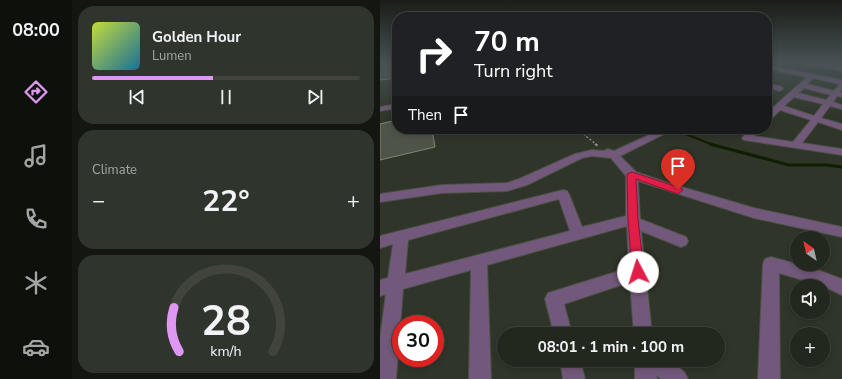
<!DOCTYPE html>
<html lang="en">
<head>
<meta charset="utf-8">
<style>
  body { margin:0; font-family:"Nunito Sans",sans-serif; background:#2f342c; color:#f1f3f6; height:100vh; display:flex; flex-direction:column; font-size:15px; white-space:nowrap }
  * { box-sizing:border-box; margin:0 }
  p { font-size:13px; color:#a3a6a4 }
  .icon { flex:none; width:22px; height:22px; fill:none; stroke:currentColor; stroke-width:2; stroke-linecap:round; stroke-linejoin:round }
  .map { position:relative; flex:1; overflow:hidden }
  .panel { display:flex; flex-direction:column; gap:6px; padding:6px; background:#131611; width:308px }
  .panel>* { flex:none }
  .hud { position:absolute; left:12px; top:12px; width:380px; height:122px; border-radius:16px; box-shadow:0 2px 6px #0003,0 0 0 1px #40443d; background:#202124; color:#fff; overflow:hidden }
  .needle { width:26px; rotate:326deg }
  .tools { position:absolute; left:410px; top:231px; display:grid; gap:8px }
  .tools a { display:grid; place-items:center; width:40px; height:40px; border-radius:50%; background:#23281f; box-shadow:0 2px 6px #0003,0 0 0 1px #40443d; font-size:20px }
  .speed { position:absolute; left:12px; top:315px; display:flex; gap:8px; font-size:20px; font-weight:700; text-align:center }
  .speed>* { display:grid; place-content:center; width:52px; height:52px; border-radius:50%; background:#23281f; box-shadow:0 2px 6px #0003,0 0 0 1px #40443d; line-height:1 }
  .speed .limit { border:6px solid #d22; background:#fff; color:#111 }
  .pin { position:absolute; display:grid; place-items:center; width:34px; height:34px; color:#fff; margin:-41px -17px; border-radius:50% 50% 50% 0; rotate:-45deg; box-shadow:0 0 4px #0007 }
  .pin .icon { rotate:45deg }
  .me { position:absolute; width:44px; margin:-22px; rotate:355deg; stroke-linejoin:round; filter:drop-shadow(0 0 3px #0008) }
  .turn { display:flex; align-items:center; gap:14px; height:84px; padding:0 16px; font-size:18px }
  .turn .icon { width:52px; height:52px; stroke-width:2.5 }
  .turn b { display:block; font-size:28px; line-height:34px }
  .then { display:flex; align-items:center; height:38px; padding:0 16px; background:#0003; gap:8px; font-size:15px }
  .big { font-size:30px; font-weight:700; line-height:1.1 }
  .panel .card { flex:1; display:flex; flex-direction:column; justify-content:center; gap:6px; min-width:0; padding:0 14px; border-radius:16px; background:#2f342c }
  .panel .dial { align-items:center; gap:0 }
  .dial svg { height:104px; overflow:visible; fill:none; stroke:#40443d; stroke-width:7; stroke-linecap:round; text-anchor:middle }
  .dial text { fill:#f1f3f6; stroke:none }
  .song { display:flex; align-items:center; gap:12px }
  .cover { width:48px; height:48px; border-radius:6px; background:linear-gradient(135deg,hsl(70 70% 55%),hsl(200 70% 35%)) }
  .played { height:4px; border-radius:2px; background:linear-gradient(90deg,#df98f2 45%,#40443d 45%) }
  .keys { display:flex; justify-content:space-around; direction:ltr }
  .heat { display:flex; justify-content:space-between; align-items:center; font-size:22px; direction:ltr }
  .trip { position:absolute; left:117px; top:327px; width:228px; height:40px; border-radius:20px; background:#23281f; box-shadow:0 2px 6px #0003,0 0 0 1px #40443d; font-weight:700; line-height:40px; text-align:center }
  main { display:flex; flex:1; min-height:0 }
  .tabs { display:flex; flex-direction:column; width:72px; justify-content:space-around; align-items:center; background:#0e100c; color:#a3a6a4 }
  .tabs .icon { width:28px; height:28px }
  .tabs .current { color:#df98f2 }
  .tabs b { font-size:18px; color:#f1f3f6 }
  .map>svg:first-child { display:block }
  .lines { fill:none; stroke-linecap:round; stroke-linejoin:round }
  .stream-far1 { stroke:#101e00; stroke-width:2 }
  .stream { stroke:#101e00; stroke-width:3 }
  .building { fill:#4e5548; stroke:#808779 }
  .minor-casing { stroke:#4b5145; stroke-width:2 }
  .path-far1 { stroke:#8e9389; stroke-width:1.5; stroke-dasharray:2 2; stroke-linecap:butt }
  .path { stroke:#8e9389; stroke-width:2; stroke-dasharray:3 3; stroke-linecap:butt }
  .minor { fill:#72587a; fill-rule:evenodd }
  .route { fill:#e11d48; stroke:#92132f }
</style>
</head>
<body>
<main>
<nav class="tabs">
<b>08:00</b>
<svg class="icon current" aria-label="directions" viewBox="0 0 24 24"><path d="M12 3l9 9-9 9-9-9zM9 14v-3h6M13 9l2 2-2 2"/></svg>
<svg class="icon" aria-label="music" viewBox="0 0 24 24"><path d="M9 18V5l10-2v13"/><circle cx="6" cy="18" r="3"/><circle cx="16" cy="16" r="3"/></svg>
<svg class="icon" aria-label="phone" viewBox="0 0 24 24"><path d="M5 4h4l2 5-3 2q2 4 5 5l2-3 5 2v4C11 20 4 13 5 4z"/></svg>
<svg class="icon" aria-label="climate" viewBox="0 0 24 24"><path d="M12 3v18M4 7l16 10M4 17L20 7"/></svg>
<svg class="icon" aria-label="car" viewBox="0 0 24 24"><path d="M5 17H2v-5l4-1 3-4h7l3 4 3 1v5h-3M9 17h6M6 11h13"/><circle cx="7" cy="17" r="2"/><circle cx="17" cy="17" r="2"/></svg>
</nav>
<section class="panel">
<div class="card">
<div class="song"><i class="cover"></i><div><b>Golden Hour</b><p>Lumen</p></div></div>
<div class="played"></div>
<div class="keys"><svg class="icon" aria-label="previous" viewBox="0 0 24 24"><path d="M18 5L8 12l10 7zM5 5v14"/></svg><svg class="icon" aria-label="pause" viewBox="0 0 24 24"><path d="M8 5v14M16 5v14"/></svg><svg class="icon" aria-label="next" viewBox="0 0 24 24"><path d="M6 5l10 7-10 7zM19 5v14"/></svg></div>
</div>
<div class="card"><p>Climate</p>
<div class="heat"><a>−</a><b class="big">22°</b><a>+</a></div>
</div>
<div class="card dial"><svg viewBox="0 0 100 80">
<path d="M14 69A42 42 0 1 1 86 69"/>
<path d="M14 69A42 42 0 0 1 10 35" stroke="#df98f2"/>
<text x="50" y="56" font-size="32" font-weight="700">28</text>
<text x="50" y="72" font-size="11">km/h</text>
</svg></div>
</section>
<div class="map">
<svg width="462" height="379" viewBox="0 0 462 379">
  <rect width="100%" height="100%" fill="#2f3529"/>
  <g class="lines">
    <path class="stream-far1" d="M 293,129 L 333,145"/>
    <path class="stream" d="M 330,144 L 409,165 L 446,165 L 462,167"/>
  </g>
  <path class="building" d="M 17,67 L 17,78 L 0,80 L 0,68 Z
    M 17,120 L 17,129 L 52,129 L 55,147 L 0,160 L 0,124 Z"/>
  <g class="lines">
    <defs>
      <path id="minor" d="M 0,63 L 17,63 L 17,65 L 0,67 Z
        M 423,63 L 434,63 L 462,67 L 462,71 Z
        M 387,65 L 462,80 L 462,90 L 460,92 L 462,93 L 462,97 L 457,96 L 453,102 L 462,105 L 462,109 L 450,106 L 441,118 L 462,124 L 462,130 L 438,122 L 422,143 L 462,149 L 462,155 L 364,140 L 362,138 L 371,129 L 381,129 L 374,136 L 413,142 L 431,120 L 400,110 L 390,120 L 387,121 L 387,113 L 427,77 L 387,69 ZM 433,78 L 460,84 L 454,91 L 427,84 ZM 424,88 L 451,95 L 446,100 L 418,93 ZM 414,97 L 443,104 L 434,116 L 404,106 Z
        M 387,83 L 402,87 L 403,89 L 399,91 L 387,87 Z
        M 17,104 L 17,108 L 0,111 L 0,107 Z
        M 282,129 L 294,129 L 240,156 L 256,172 L 288,183 L 374,208 L 462,227 L 462,237 L 374,218 L 258,181 L 260,219 L 306,237 L 308,241 L 306,245 L 301,247 L 261,231 L 272,334 L 254,334 L 250,282 L 184,304 L 192,334 L 174,334 L 165,299 L 168,293 L 249,268 L 247,226 L 107,265 L 111,379 L 89,379 L 91,270 L 23,289 L 16,379 L 0,379 L 0,338 L 6,294 L 0,296 L 0,280 L 8,278 L 13,244 L 0,248 L 0,236 L 183,190 L 187,191 L 189,194 L 202,227 L 246,216 L 246,176 L 231,158 L 212,156 L 202,158 L 147,185 L 127,191 L 62,193 L 0,202 L 0,194 L 62,185 L 127,183 L 139,179 L 195,154 L 212,150 L 224,151 L 228,149 L 234,151 ZM 179,199 L 190,231 L 25,274 L 28,240 Z
        M 391,257 L 435,269 L 462,279 L 462,295 L 443,286 L 399,273 L 400,379 L 378,379 L 383,264 L 385,259 Z
        M 180,360 L 200,360 L 205,379 L 183,379 Z
        M 255,360 L 291,360 L 304,372 L 308,379 L 281,379 L 276,375 L 277,379 L 255,379 Z"/>
    </defs>
    <use href="#minor" class="minor-casing"/>
    <path class="path-far1" d="M 197,129 L 217,145"/>
    <path class="path" d="M 215,144 L 218,146"/>
    <use href="#minor" class="minor"/>
  </g>
  <linearGradient id="sky" x2="0" y2="1"><stop stop-color="#1a1d17"/><stop offset="0.54" stop-color="#475154"/><stop offset="1" stop-color="#475154" stop-opacity="0"/></linearGradient>
  <rect width="462" height="116" fill="url(#sky)"/>
  <path class="route" d="M 252,172 L 301,188 L 303,190 L 298,194 L 256,179 L 258,219 L 264,272 L 262,276 L 258,278 L 253,276 L 252,272 L 248,219 L 247,174 Z"/>
</svg>
<div class="tools">
<a><svg class="needle" viewBox="-14 -14 28 28"><path d="M0-13l5 13h-10z" fill="#e53935"/><path d="M0 13l5-13h-10z" fill="#a3a6a4"/></svg></a>
<a><svg class="icon" aria-label="sound" viewBox="0 0 24 24"><path d="M4 9h4l5-4v14l-5-4H4zM17 9q2 3 0 6"/></svg></a>
<a>+</a>
</div>
<div class="speed"><div class="limit">30</div></div>
<div class="pin" style="left:298px;top:190px;background:#d93025"><svg class="icon" aria-label="arrive" viewBox="0 0 24 24"><path d="M6 21V4h12l-3 4 3 4H6"/></svg></div>
<svg class="me" style="left:258px;top:272px" viewBox="-20 -20 40 40"><circle r="19" fill="#fff"/><path d="M0-13L10 11 0 6-10 11z" fill="#e11d48"/></svg>
<div class="trip">08:01 · 1 min · 100 m</div>
<div class="hud">
<div class="turn"><svg class="icon" aria-label="right" viewBox="0 0 24 24"><path d="M7 20v-9h11M14 6l5 5-5 5"/></svg><div><b>70 m</b>Turn right</div></div>
<div class="then">Then<svg class="icon" aria-label="arrive" viewBox="0 0 24 24"><path d="M6 21V4h12l-3 4 3 4H6"/></svg></div>
</div>
</div>
</main>
</body>
</html>
